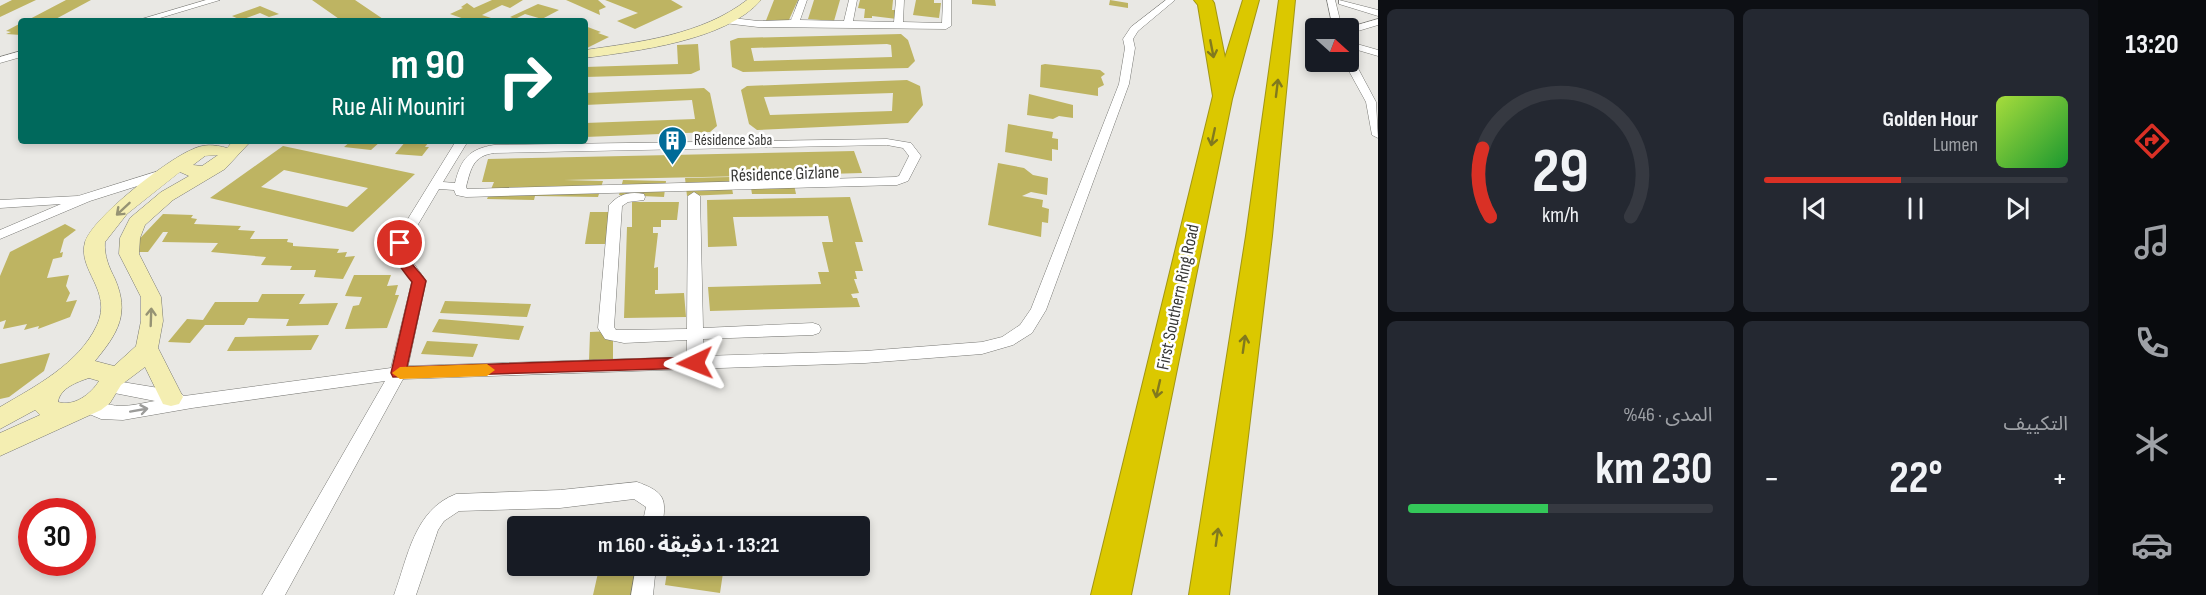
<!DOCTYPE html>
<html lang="ar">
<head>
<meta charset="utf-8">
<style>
  body { margin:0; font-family:"Sofia Sans Condensed","Noto Sans Arabic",sans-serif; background:#242831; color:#f1f3f6; direction:rtl; height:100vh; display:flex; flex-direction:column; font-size:22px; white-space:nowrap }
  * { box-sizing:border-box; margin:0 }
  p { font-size:20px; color:#9ea1a6 }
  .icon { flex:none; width:33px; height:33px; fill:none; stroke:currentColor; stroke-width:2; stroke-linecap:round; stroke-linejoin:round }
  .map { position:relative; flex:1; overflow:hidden; direction:ltr }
  .drawer { display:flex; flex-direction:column; gap:9px; padding:9px; background:#0d0f14; width:720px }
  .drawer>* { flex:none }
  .guide { position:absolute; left:18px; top:18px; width:570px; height:126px; border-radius:6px; box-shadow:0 3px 9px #0003; direction:rtl; background:#00695c; color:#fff; overflow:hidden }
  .needle { width:39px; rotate:111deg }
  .buttons { position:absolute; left:1305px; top:18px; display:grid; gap:12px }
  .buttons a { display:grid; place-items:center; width:54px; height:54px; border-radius:6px; background:#171b24; box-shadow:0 3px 9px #0003; font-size:30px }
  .speed { position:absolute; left:18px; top:498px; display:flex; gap:12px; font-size:30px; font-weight:700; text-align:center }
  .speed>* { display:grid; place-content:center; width:78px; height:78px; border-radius:50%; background:#171b24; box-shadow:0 3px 9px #0003; line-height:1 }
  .speed .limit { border:9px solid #d22; background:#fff; color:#111 }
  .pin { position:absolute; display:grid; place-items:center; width:51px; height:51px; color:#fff; margin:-26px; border:3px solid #fff; border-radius:50%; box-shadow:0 2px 6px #0007 }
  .me { position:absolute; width:66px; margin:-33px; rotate:268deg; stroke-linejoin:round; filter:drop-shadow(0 0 4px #0008) }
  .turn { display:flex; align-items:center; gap:21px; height:126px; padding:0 24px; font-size:27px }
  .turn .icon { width:78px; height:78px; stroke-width:2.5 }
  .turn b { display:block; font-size:42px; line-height:51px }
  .big { font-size:45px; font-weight:700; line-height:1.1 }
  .drawer .card { flex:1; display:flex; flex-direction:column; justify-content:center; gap:9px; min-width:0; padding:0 21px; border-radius:9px; background:#242831 }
  .drawer .dial { align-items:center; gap:0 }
  .dial svg { height:156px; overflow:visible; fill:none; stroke:#363941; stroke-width:7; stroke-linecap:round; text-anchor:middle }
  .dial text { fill:#f1f3f6; stroke:none }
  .song { display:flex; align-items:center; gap:18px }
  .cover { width:72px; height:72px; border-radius:9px; background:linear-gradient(135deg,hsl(80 70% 55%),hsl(130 70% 35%)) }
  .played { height:6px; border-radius:3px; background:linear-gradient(90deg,#d93025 45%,#363941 45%) }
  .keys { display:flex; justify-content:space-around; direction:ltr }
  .heat { display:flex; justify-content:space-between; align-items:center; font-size:33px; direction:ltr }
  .charge { height:9px; border-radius:4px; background:linear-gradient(90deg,#34c759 46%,#363941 0) }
  .drawer .tiles { flex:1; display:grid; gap:9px; grid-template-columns:repeat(2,1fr) }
  .trip { position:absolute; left:507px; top:516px; width:363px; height:60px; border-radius:6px; background:#171b24; box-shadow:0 3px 9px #0003; font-weight:700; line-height:60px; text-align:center; direction:rtl }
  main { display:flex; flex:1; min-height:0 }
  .tab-bar { display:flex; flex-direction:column; width:108px; justify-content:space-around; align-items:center; background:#090b0e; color:#9ea1a6 }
  .tab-bar .icon { width:42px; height:42px }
  .tab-bar .selected { color:#d93025 }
  .tab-bar b { font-size:27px; color:#f1f3f6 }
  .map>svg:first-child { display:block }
  .building { fill:#beb462; fill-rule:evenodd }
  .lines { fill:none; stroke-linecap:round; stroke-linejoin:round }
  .street-casing { stroke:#787874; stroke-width:1 }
  .secondary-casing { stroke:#787874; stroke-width:1 }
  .highway-casing { stroke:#a29613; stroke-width:2 }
  .street { fill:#fff; fill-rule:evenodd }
  .secondary { fill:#f4eeb2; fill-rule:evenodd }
  .highway { fill:#dbc800; fill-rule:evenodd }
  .oneway { stroke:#81791e }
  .oneway2 { stroke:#969374 }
  .oneway3 { stroke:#9c9c9a }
  .route { fill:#d93025; stroke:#8d1f18; stroke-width:1.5 }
  .slow { fill:#f59e0b }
  .labels { text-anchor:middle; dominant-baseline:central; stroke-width:5; stroke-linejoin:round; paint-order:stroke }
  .far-poi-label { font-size:15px; fill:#383836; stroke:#fff; text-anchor:start }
  .street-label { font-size:18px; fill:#383836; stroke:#fff }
</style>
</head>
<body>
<main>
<nav class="tab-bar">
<b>13:20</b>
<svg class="icon selected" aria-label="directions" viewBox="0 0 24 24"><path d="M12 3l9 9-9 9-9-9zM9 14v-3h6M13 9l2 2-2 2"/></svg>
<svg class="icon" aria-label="music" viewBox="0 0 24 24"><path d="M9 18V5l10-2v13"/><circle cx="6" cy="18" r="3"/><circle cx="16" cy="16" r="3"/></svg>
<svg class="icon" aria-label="phone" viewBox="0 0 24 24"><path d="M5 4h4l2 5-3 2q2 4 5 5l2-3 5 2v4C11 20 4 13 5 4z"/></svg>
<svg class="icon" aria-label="climate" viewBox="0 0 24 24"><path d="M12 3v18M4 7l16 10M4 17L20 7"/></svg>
<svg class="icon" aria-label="car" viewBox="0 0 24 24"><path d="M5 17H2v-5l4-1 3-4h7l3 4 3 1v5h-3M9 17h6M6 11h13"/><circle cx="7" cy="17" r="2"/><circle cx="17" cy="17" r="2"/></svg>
</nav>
<section class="drawer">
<div class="tiles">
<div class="card">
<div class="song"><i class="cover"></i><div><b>Golden Hour</b><p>Lumen</p></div></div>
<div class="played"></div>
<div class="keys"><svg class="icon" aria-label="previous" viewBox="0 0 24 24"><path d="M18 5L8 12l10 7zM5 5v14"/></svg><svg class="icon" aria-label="pause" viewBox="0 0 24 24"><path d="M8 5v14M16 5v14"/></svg><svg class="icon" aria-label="next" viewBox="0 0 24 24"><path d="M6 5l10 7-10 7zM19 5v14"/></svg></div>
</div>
<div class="card dial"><svg viewBox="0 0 100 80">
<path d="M14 69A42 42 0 1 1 86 69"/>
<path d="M14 69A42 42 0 0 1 10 34" stroke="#d93025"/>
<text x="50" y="56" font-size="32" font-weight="700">29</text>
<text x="50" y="72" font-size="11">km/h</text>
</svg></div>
<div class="card"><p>التكييف</p>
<div class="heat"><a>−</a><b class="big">22°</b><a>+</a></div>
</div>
<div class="card"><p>المدى · 46%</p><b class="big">230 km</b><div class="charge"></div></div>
</div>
</section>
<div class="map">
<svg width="1378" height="595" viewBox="0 0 1378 595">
  <rect width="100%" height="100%" fill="#e9e8e4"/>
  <path class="building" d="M 12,0 L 36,0 L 0,17 L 0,6 Z
    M 66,0 L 91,0 L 52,21 L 26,21 Z
    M 312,0 L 355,0 L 386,21 L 342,21 Z
    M 492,0 L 523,0 L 510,8 L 502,5 L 482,15 L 494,19 L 489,21 L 470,21 L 450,14 L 463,8 L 461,7 L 467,3 L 474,8 Z
    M 566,0 L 598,0 L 606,7 L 599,10 L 600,15 Z
    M 605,0 L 671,0 L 683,7 L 635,29 L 617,21 L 638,13 Z
    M 774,0 L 798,0 L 788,22 L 765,23 Z
    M 814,0 L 840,0 L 834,21 L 808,19 Z
    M 860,0 L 893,0 L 892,10 L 898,10 L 897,19 L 872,16 L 872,18 L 864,18 L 865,9 L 858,8 Z
    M 916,0 L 934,0 L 934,3 L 941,3 L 939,18 L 913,15 Z
    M 972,0 L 995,0 L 996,6 L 972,4 Z
    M 1110,0 L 1128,3 L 1128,8 L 1109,5 Z
    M 538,4 L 559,10 L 542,19 L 525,14 L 515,19 L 510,17 Z
    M 260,6 L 279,14 L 269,17 L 260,13 L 241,20 L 232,16 Z
    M 21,23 L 21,35 L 6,34 L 11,32 L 6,31 Z
    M 585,26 L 601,32 L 598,33 L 609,37 L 585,49 Z
    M 901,34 L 908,40 L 915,61 L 908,68 L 743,72 L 732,67 L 730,41 L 738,38 ZM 887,44 L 891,45 L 892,57 L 754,61 L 751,48 Z
    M 698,44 L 700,70 L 691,74 L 585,77 L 585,67 L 678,64 L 677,45 Z
    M 1045,64 L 1100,70 L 1105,74 L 1101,77 L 1104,85 L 1098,88 L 1098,96 L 1040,87 L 1041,65 Z
    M 907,80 L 920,86 L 923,105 L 908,123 L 757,130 L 749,124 L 741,90 L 747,86 ZM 893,93 L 892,111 L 770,115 L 764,97 Z
    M 704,88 L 710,93 L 717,126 L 710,132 L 585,137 L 585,123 L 695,119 L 692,100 L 585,105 L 585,93 Z
    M 1029,94 L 1073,105 L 1073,118 L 1059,116 L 1053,119 L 1027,115 Z
    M 1008,124 L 1053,132 L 1052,138 L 1058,139 L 1058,150 L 1052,149 L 1052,161 L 1005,152 Z
    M 351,141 L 381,141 L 371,150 L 344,147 Z
    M 406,141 L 428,143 L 425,147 L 429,147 L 422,156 L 395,154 Z
    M 283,146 L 415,174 L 353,232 L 210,198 ZM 284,170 L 368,188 L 347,207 L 261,187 Z
    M 854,151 L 862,173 L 792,175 L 796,194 L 752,194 L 749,176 L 564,180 L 603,181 L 598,197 L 535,196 L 534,200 L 487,199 L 494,182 L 482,182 L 488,159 Z
    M 998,163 L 1024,168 L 1033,175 L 1048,178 L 1047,195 L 1031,192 L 1022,196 L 1043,200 L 1042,207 L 1049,209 L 1048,223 L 1042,222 L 1041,237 L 988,225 Z
    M 730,177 L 733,194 L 687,196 L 685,178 Z
    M 623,180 L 666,181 L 664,197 L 619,195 Z
    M 850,197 L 863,242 L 855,242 L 863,271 L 855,271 L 857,279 L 854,279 L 859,293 L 851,294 L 853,298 L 857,298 L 860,307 L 710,311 L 708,287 L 821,284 L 818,272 L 829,272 L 822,242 L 833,242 L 828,216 L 733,217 L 737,246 L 708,247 L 707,200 Z
    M 632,202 L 679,202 L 677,220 L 661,220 L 661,227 L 653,227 L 653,233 L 658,233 L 654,268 L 658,267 L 658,290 L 655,290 L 655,294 L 684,293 L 686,317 L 624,318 L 627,227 L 632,227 Z
    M 590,212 L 619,212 L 615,244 L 585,244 Z
    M 163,214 L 193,215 L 191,218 L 197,219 L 194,224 L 241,226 L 238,230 L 255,231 L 250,239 L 288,239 L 287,242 L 293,243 L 293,246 L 339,249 L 337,253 L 347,252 L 345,257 L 355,256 L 343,279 L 314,277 L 316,270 L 290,270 L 292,266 L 261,265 L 266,257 L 211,252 L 218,243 L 162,242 L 168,232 L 163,232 L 148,252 L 127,252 Z
    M 65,224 L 76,230 L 64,239 L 60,253 L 63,252 L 62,257 L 53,259 L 47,278 L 69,275 L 66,286 L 70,293 L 66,302 L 77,300 L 70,317 L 38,329 L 39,326 L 24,330 L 27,324 L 3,329 L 6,320 L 0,322 L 0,276 L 10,252 Z
    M 354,275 L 391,275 L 387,286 L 398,285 L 395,295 L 399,295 L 387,328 L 345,329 L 353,306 L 359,305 L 362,297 L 345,296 Z
    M 262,294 L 305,294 L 299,304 L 338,303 L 328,325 L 286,326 L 289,319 L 248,318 L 244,325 L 205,325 L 190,343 L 168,342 L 187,319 L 203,320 L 215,302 L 258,302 Z
    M 445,301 L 531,304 L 527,317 L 440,313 Z
    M 439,319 L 524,326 L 519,340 L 432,332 Z
    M 613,331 L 613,359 L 589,361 L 590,332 Z
    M 319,335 L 311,350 L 227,351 L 235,337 Z
    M 427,341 L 478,344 L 473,357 L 421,354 Z
    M 50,353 L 44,371 L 9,397 L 0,399 L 0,364 Z
    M 677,517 L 729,524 L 728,526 L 675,526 Z
    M 589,566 L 643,566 L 639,595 L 593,595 L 598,573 L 588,572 Z
    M 668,566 L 724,566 L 720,593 L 665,585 Z"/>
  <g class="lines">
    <defs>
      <path id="street" d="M 206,0 L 220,0 L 150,21 L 135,21 Z
        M 799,0 L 807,0 L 800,20 L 844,21 L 849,0 L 857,0 L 853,21 L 894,22 L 896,0 L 904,0 L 903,22 L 942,23 L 943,0 L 951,0 L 951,26 L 946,29 L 758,27 L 724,23 L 719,20 L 724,17 L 758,21 L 791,20 Z
        M 1166,0 L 1175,0 L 1138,31 L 1133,39 L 1135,48 L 1129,84 L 1046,310 L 1032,333 L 1013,345 L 982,354 L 865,363 L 403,379 L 285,595 L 262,595 L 385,381 L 192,408 L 123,420 L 101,419 L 82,411 L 79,406 L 82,401 C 92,398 108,406 120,406 C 132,406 143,403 155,401 L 104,391 L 102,386 L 104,381 L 110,380 L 177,391 L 184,396 L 391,368 L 412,281 L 396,259 L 393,243 L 456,141 L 468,141 L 443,182 L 455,183 C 461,159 469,149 494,145 L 887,139 L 911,143 L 921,156 L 908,181 L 897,185 L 466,197 L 456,195 L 454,190 L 439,189 L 407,243 L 410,258 L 426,281 L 408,366 L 687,357 L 687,340 L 624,343 L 605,339 L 598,328 L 609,205 C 619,194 630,191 644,194 L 645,197 L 644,200 L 628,202 L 622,206 L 614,327 L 616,330 L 687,329 L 688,196 L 694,192 L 700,196 L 703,328 L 813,323 L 819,325 L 821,329 L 819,333 L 813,335 L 703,339 L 703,356 L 865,351 L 982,342 L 1002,337 L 1020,325 L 1031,309 L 1119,84 L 1125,48 L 1123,39 L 1131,27 ZM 887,145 L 903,148 L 909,156 L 899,176 L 895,177 L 467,189 L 466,187 C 471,168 473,156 494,153 Z
        M 1327,0 L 1335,0 L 1342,28 L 1333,28 Z
        M 1339,0 L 1378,10 L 1378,16 L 1339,4 Z
        M 1378,19 L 1378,25 L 1348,34 L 1347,28 Z
        M 1357,44 L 1378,50 L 1378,56 L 1354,49 L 1354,45 Z
        M 21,51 L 21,57 L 0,63 L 0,57 Z
        M 1348,56 L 1353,59 L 1376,102 L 1378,138 L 1372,135 L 1366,102 L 1344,62 L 1348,62 Z
        M 165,169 L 169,170 L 169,176 L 90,201 L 0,239 L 0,230 L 61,204 L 0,208 L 0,200 L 78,196 Z
        M 637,482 C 665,492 667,499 662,526 L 642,526 L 646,507 L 634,499 L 560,508 L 459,511 L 444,521 L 438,530 L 416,595 L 394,595 C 408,557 414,510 456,494 L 560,490 Z
        M 636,566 L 656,566 L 653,595 L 631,595 Z"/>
      <path id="secondary" d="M 747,0 L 761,0 C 726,41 636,51 585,58 L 585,50 C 640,42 702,35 747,0 Z
        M 233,141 L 251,141 L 225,169 L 173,200 L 145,225 L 140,238 L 139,254 L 161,297 L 163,321 L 158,348 L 183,397 L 179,404 L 171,406 L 163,404 L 145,367 L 121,385 L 110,403 L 101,410 L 0,456 L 0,433 L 40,415 L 35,410 L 0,429 L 0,407 C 34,387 79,364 97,325 C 113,291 77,270 85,242 C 93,217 167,160 191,150 C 202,144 214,144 227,148 ZM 218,155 L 202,166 L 193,165 L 205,156 ZM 180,172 L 189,176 L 161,192 L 130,218 L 120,238 L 119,254 L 141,297 L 141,321 L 136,346 L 114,366 L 95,361 C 118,333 130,314 115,279 C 109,267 104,256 105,242 L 127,214 ZM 89,378 L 99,381 C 91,394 74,407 58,402 C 60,388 77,382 89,378 Z"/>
      <path id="highway" d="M 1194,0 L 1212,0 L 1214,3 L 1225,58 L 1243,0 L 1259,0 L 1232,99 L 1131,595 L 1091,595 L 1213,96 L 1198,5 Z
        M 1279,0 L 1295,0 L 1272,236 L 1229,595 L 1189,595 L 1246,236 Z"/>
    </defs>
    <use href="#street" class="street-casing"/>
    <use href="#secondary" class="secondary-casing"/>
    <use href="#highway" class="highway-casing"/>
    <use href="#street" class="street"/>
    <use href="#secondary" class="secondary"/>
    <use href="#highway" class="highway"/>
  </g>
  <defs><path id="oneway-shaft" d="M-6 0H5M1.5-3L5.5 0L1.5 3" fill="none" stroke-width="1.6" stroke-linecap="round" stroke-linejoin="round" transform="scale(1.5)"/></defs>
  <g class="oneway">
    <use href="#oneway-shaft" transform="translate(1212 49) rotate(79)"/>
    <use href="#oneway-shaft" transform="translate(1277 88) rotate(-83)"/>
    <use href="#oneway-shaft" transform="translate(1213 137) rotate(102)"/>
    <use href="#oneway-shaft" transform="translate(1244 344) rotate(-82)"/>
    <use href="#oneway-shaft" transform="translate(1158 389) rotate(103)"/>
    <use href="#oneway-shaft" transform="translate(1217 537) rotate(-82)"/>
  </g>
  <g class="oneway2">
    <use href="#oneway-shaft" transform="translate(123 209) rotate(137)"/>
    <use href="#oneway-shaft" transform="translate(151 317) rotate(-88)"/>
  </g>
  <use class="oneway3" href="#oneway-shaft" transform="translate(139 410) rotate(-10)"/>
  <path class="route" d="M 400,239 L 406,243 C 405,261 416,267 426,281 L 407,367 L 695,357 L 702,363 L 695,368 L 393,377 L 391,373 L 412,282 C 402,269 392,260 394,243 Z"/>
  <path class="slow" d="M 487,364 L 495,370 L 487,376 L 400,379 L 392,373 L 400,367 Z"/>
  <defs>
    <symbol id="building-pin" viewBox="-11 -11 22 30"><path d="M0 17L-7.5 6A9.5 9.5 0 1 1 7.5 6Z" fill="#006b98" stroke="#fff"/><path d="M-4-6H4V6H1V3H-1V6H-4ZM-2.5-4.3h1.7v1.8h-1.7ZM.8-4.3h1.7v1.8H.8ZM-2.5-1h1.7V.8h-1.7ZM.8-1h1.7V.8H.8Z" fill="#fff"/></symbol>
  </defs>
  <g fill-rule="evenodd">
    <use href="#building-pin" x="656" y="124" width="33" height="45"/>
  </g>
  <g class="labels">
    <g class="far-poi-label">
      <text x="694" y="140">Résidence Saba</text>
    </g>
    <g class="street-label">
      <text transform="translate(785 174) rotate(-2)">Résidence Gizlane</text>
      <text transform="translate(1178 297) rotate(-78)">First Southern Ring Road</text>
    </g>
  </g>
</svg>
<div class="buttons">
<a><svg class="needle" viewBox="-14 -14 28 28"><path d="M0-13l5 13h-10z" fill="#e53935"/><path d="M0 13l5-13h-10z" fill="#9ea1a6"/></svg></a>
</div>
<div class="speed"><div class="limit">30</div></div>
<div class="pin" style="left:400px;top:243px;background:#d93025"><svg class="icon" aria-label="arrive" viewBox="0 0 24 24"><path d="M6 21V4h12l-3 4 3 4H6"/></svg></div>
<svg class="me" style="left:695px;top:363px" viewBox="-20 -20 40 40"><path d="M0-17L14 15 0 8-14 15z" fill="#d93025" stroke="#fff" stroke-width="4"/></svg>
<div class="trip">13:21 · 1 دقيقة · 160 m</div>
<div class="guide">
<div class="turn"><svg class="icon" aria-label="right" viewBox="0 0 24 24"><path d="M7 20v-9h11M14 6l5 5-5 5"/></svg><div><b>90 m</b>Rue Ali Mouniri</div></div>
</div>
</div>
</main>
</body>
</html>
